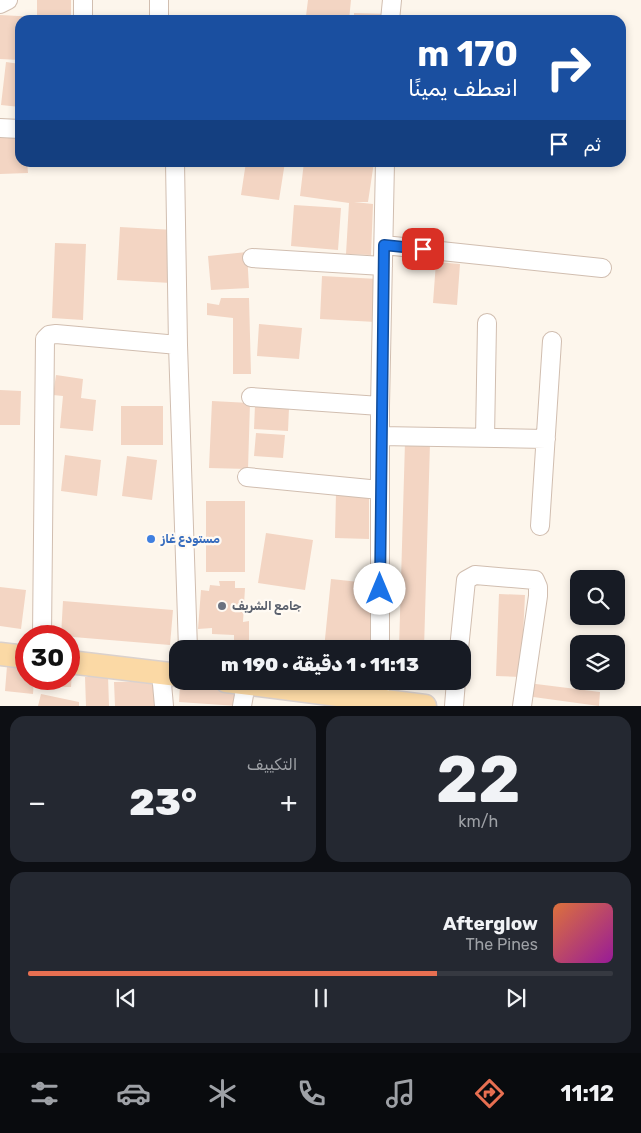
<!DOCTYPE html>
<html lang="ar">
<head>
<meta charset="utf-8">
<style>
  body { margin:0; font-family:Rubik,Vazirmatn,sans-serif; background:#242831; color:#f1f3f6; direction:rtl; height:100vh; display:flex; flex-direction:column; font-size:19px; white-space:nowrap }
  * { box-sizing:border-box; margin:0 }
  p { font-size:16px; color:#9ea1a6 }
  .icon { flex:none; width:28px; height:28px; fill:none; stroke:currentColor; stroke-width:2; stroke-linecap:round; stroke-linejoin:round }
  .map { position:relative; height:706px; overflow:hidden; direction:ltr }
  .sheet { display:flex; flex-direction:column; gap:10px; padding:10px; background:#0d0f14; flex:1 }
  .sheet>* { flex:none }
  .guide { position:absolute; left:15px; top:15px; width:611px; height:152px; border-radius:15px; box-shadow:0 2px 8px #0003; direction:rtl; background:#1a4fa0; color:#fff; overflow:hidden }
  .controls { position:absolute; left:570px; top:570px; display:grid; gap:10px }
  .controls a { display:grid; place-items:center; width:55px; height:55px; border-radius:10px; background:#171b24; box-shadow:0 2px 8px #0003; font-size:25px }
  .speed { position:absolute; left:15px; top:625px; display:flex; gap:10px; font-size:25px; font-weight:700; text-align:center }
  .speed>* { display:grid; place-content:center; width:65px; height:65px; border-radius:50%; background:#171b24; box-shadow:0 2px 8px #0003; line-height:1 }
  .speed .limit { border:8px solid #d22; background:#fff; color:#111 }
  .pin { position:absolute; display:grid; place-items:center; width:42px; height:42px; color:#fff; margin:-21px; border-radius:10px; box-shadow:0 2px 8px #0006 }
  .me { position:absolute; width:55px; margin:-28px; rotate:0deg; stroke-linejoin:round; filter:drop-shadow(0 0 4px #0008) }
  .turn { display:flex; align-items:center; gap:18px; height:105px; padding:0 25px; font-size:22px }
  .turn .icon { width:65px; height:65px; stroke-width:2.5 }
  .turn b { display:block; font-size:35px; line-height:42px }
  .then { display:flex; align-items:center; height:48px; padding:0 25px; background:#0003; gap:10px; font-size:19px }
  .big { font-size:38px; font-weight:800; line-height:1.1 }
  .sheet .card { flex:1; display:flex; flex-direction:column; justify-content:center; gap:8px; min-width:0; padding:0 18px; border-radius:15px; background:#242831 }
  .sheet .dial { align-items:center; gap:0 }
  .dial b { font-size:65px; line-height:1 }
  .song { display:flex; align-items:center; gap:15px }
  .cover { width:60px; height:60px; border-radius:8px; background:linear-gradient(135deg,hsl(20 70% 55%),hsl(300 70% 35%)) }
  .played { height:5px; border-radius:2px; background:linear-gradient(90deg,#e76f51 70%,#363941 70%) }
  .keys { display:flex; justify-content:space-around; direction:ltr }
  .heat { display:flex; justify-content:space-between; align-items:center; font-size:28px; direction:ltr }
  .sheet .tiles { flex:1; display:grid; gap:10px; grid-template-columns:1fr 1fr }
  .card:last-child { grid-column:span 2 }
  .trip { position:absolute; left:169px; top:640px; width:302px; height:50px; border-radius:15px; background:#171b24; box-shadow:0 2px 8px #0003; font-weight:800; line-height:50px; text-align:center; direction:rtl }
  .menu { display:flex; height:80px; justify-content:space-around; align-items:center; background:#090b0e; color:#9ea1a6 }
  .menu .icon { width:35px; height:35px }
  .menu .selected { color:#e76f51 }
  .menu b { font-size:22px; color:#f1f3f6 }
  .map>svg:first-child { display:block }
  .building { fill:#f3d5c3 }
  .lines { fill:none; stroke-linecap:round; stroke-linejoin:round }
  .minor-casing { stroke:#d1beb0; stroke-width:20 }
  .major-casing { stroke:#dad1cd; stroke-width:25 }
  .minor { stroke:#fff; stroke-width:18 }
  .major { stroke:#fbd9a5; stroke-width:22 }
  .route-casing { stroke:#114b97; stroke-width:12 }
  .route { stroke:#1a73e8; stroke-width:9 }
  .shop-dot { fill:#3f7fe0; stroke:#fffaf3; stroke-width:2 }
  .worship-dot { fill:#6b7280; stroke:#fffaf3; stroke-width:2 }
  .labels { text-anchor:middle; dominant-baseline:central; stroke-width:4.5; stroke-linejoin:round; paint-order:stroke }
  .shop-label { font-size:12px; font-weight:bold; fill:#366cbe; stroke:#fffaf3; text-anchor:start }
  .worship-label { font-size:12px; font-weight:bold; fill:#5b616d; stroke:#fffaf3; text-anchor:start }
</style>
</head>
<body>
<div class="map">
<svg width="641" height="706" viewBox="0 0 641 706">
  <rect width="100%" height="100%" fill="#fdf6ec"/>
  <path class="building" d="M 37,0 L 71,0 L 71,20 L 20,20 L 20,60 L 0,59 L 0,15 L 37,17 Z
    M 308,0 L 351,0 L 349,20 L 306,16 Z
    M 354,13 L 390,14 L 390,20 L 354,20 Z
    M 6,62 L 20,64 L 20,107 L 1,105 Z
    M 20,131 L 20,162 L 27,162 L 28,173 L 0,174 L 0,132 Z
    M 246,162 L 285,162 L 279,200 L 241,195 Z
    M 304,162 L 374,162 L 368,202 L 354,202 L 373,204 L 371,255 L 346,254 L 349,203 L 300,196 Z
    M 294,205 L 341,208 L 338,250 L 291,246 Z
    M 120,227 L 174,230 L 171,283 L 117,280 Z
    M 55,243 L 86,244 L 83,320 L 52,318 Z
    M 247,252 L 249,288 L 211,290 L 208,256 Z
    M 436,262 L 460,264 L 457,305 L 433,303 Z
    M 322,276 L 378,279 L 376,322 L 320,319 Z
    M 221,298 L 249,298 L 251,374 L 233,374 L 233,318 L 207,315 L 207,303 L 219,305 Z
    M 259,324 L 302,328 L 299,359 L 257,356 Z
    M 56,375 L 83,379 L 81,398 L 96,400 L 93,431 L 60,428 L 63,396 L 53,395 Z
    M 0,390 L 21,391 L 20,425 L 0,425 Z
    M 212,401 L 250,403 L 248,469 L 209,468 Z
    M 255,405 L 289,408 L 288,431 L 254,429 Z
    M 121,406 L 163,406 L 163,445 L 121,445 Z
    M 256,433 L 285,435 L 283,458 L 254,456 Z
    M 405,442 L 430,443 L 424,649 L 399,649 Z
    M 65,455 L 101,460 L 97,496 L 61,491 Z
    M 127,456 L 157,460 L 152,500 L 122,496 Z
    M 336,493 L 369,494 L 369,539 L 335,538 Z
    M 206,501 L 245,501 L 245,572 L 206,572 Z
    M 266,533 L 313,540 L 305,590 L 258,583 Z
    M 331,579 L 378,584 L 371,649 L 324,649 Z
    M 219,581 L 235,581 L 235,588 L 245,588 L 243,622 L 249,621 L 249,649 L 229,649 L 229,640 L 234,640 L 234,635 L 212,634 L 212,628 L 198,629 L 201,590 L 209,591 L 210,585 L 220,586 Z
    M 0,587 L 26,590 L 21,629 L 0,626 Z
    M 499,594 L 525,595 L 521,677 L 496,676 Z
    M 63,601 L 173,610 L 170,645 L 61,636 Z
    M 7,666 L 26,668 L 26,679 L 34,679 L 33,694 L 5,691 Z
    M 69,671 L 72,671 L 71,687 L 41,687 L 41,679 L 69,679 Z
    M 108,676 L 109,706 L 86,706 L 85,677 Z
    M 159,681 L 160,706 L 115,706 L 114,682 Z
    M 528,683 L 600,692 L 599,706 L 526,696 Z
    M 180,684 L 238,689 L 237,706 L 179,702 Z
    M 41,694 L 79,702 L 79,706 L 38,706 Z"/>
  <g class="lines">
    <defs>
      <path id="minor" d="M 159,0 L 159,20
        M 0,4 L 8,0
        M 83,20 L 83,0
        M 390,20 L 392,0
        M 0,128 L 20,129
        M 175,162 L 178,345 L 188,649
        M 384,245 L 602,268
        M 252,258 L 383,266
        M 251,397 L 380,406
        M 380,436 L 546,439
        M 485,438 L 487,323
        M 247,477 L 380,490
        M 540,526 L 552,341
        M 42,636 L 45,339 L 49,335 L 56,334 L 178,345
        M 380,649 L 380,406 L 385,162
        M 459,649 L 466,580 L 475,575 L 535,580 L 538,587 L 538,596 L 522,706
        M 161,673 L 164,706
        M 380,681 L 380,700
        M 242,706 L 246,684
        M 454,706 L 456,681"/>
      <path id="major" d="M 0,654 L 26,657
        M 69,662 L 178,675
        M 226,681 L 425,706"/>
    </defs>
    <use href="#minor" class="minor-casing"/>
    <use href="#major" class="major-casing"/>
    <use href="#minor" class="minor"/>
    <use href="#major" class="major"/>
  </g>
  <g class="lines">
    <defs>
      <path id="route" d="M 380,589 L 384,245 L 423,249"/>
    </defs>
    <use href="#route" class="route-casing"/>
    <use href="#route" class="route"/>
  </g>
  <circle class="shop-dot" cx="151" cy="539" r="5"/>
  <circle class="worship-dot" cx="222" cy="606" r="5"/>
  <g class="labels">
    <g class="shop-label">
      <text x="161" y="539">مستودع غاز</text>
    </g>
    <g class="worship-label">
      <text x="232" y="606">جامع الشريف</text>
    </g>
  </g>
</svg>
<div class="controls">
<a><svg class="icon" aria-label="search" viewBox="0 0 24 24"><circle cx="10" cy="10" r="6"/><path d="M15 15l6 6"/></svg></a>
<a><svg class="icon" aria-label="layers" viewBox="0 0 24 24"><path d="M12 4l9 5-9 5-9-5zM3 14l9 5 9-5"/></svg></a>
</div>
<div class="speed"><div class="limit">30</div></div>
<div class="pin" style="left:423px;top:249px;background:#d93025"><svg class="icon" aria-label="arrive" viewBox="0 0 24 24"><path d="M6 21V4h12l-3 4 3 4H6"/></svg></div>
<svg class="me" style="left:380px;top:589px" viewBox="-20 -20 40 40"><circle r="19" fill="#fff"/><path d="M0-13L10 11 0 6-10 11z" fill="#1a73e8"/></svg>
<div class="trip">11:13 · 1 دقيقة · 190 m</div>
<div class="guide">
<div class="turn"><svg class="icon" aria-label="right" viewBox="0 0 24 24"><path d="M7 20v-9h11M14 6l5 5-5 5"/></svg><div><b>170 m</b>انعطف يمينًا</div></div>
<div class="then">ثم<svg class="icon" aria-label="arrive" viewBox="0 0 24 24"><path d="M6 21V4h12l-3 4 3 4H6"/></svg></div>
</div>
</div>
<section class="sheet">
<div class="tiles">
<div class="card dial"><b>22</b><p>km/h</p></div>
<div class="card"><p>التكييف</p>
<div class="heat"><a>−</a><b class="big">23°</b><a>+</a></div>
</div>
<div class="card">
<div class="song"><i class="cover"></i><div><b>Afterglow</b><p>The Pines</p></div></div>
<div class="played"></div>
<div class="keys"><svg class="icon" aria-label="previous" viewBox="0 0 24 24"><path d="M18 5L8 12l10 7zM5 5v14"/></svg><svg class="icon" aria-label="pause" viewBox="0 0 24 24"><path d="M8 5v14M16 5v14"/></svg><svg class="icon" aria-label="next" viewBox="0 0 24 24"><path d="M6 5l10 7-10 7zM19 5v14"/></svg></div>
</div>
</div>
</section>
<nav class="menu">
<b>11:12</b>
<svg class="icon selected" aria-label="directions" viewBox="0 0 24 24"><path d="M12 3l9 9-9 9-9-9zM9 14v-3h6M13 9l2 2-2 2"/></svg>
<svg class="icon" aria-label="music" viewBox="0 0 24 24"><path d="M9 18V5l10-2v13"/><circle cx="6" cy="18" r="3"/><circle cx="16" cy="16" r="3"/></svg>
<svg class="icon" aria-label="phone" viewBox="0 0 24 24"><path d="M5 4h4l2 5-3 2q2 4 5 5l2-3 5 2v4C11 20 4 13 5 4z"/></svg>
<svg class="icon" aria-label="climate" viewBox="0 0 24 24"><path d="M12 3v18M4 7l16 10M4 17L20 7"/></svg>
<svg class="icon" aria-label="car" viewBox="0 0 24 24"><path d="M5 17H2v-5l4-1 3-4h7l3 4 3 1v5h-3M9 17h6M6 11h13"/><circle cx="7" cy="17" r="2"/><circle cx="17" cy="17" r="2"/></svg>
<svg class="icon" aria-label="filters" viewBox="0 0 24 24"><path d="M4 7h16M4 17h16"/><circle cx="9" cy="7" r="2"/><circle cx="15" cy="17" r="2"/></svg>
</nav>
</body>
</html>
